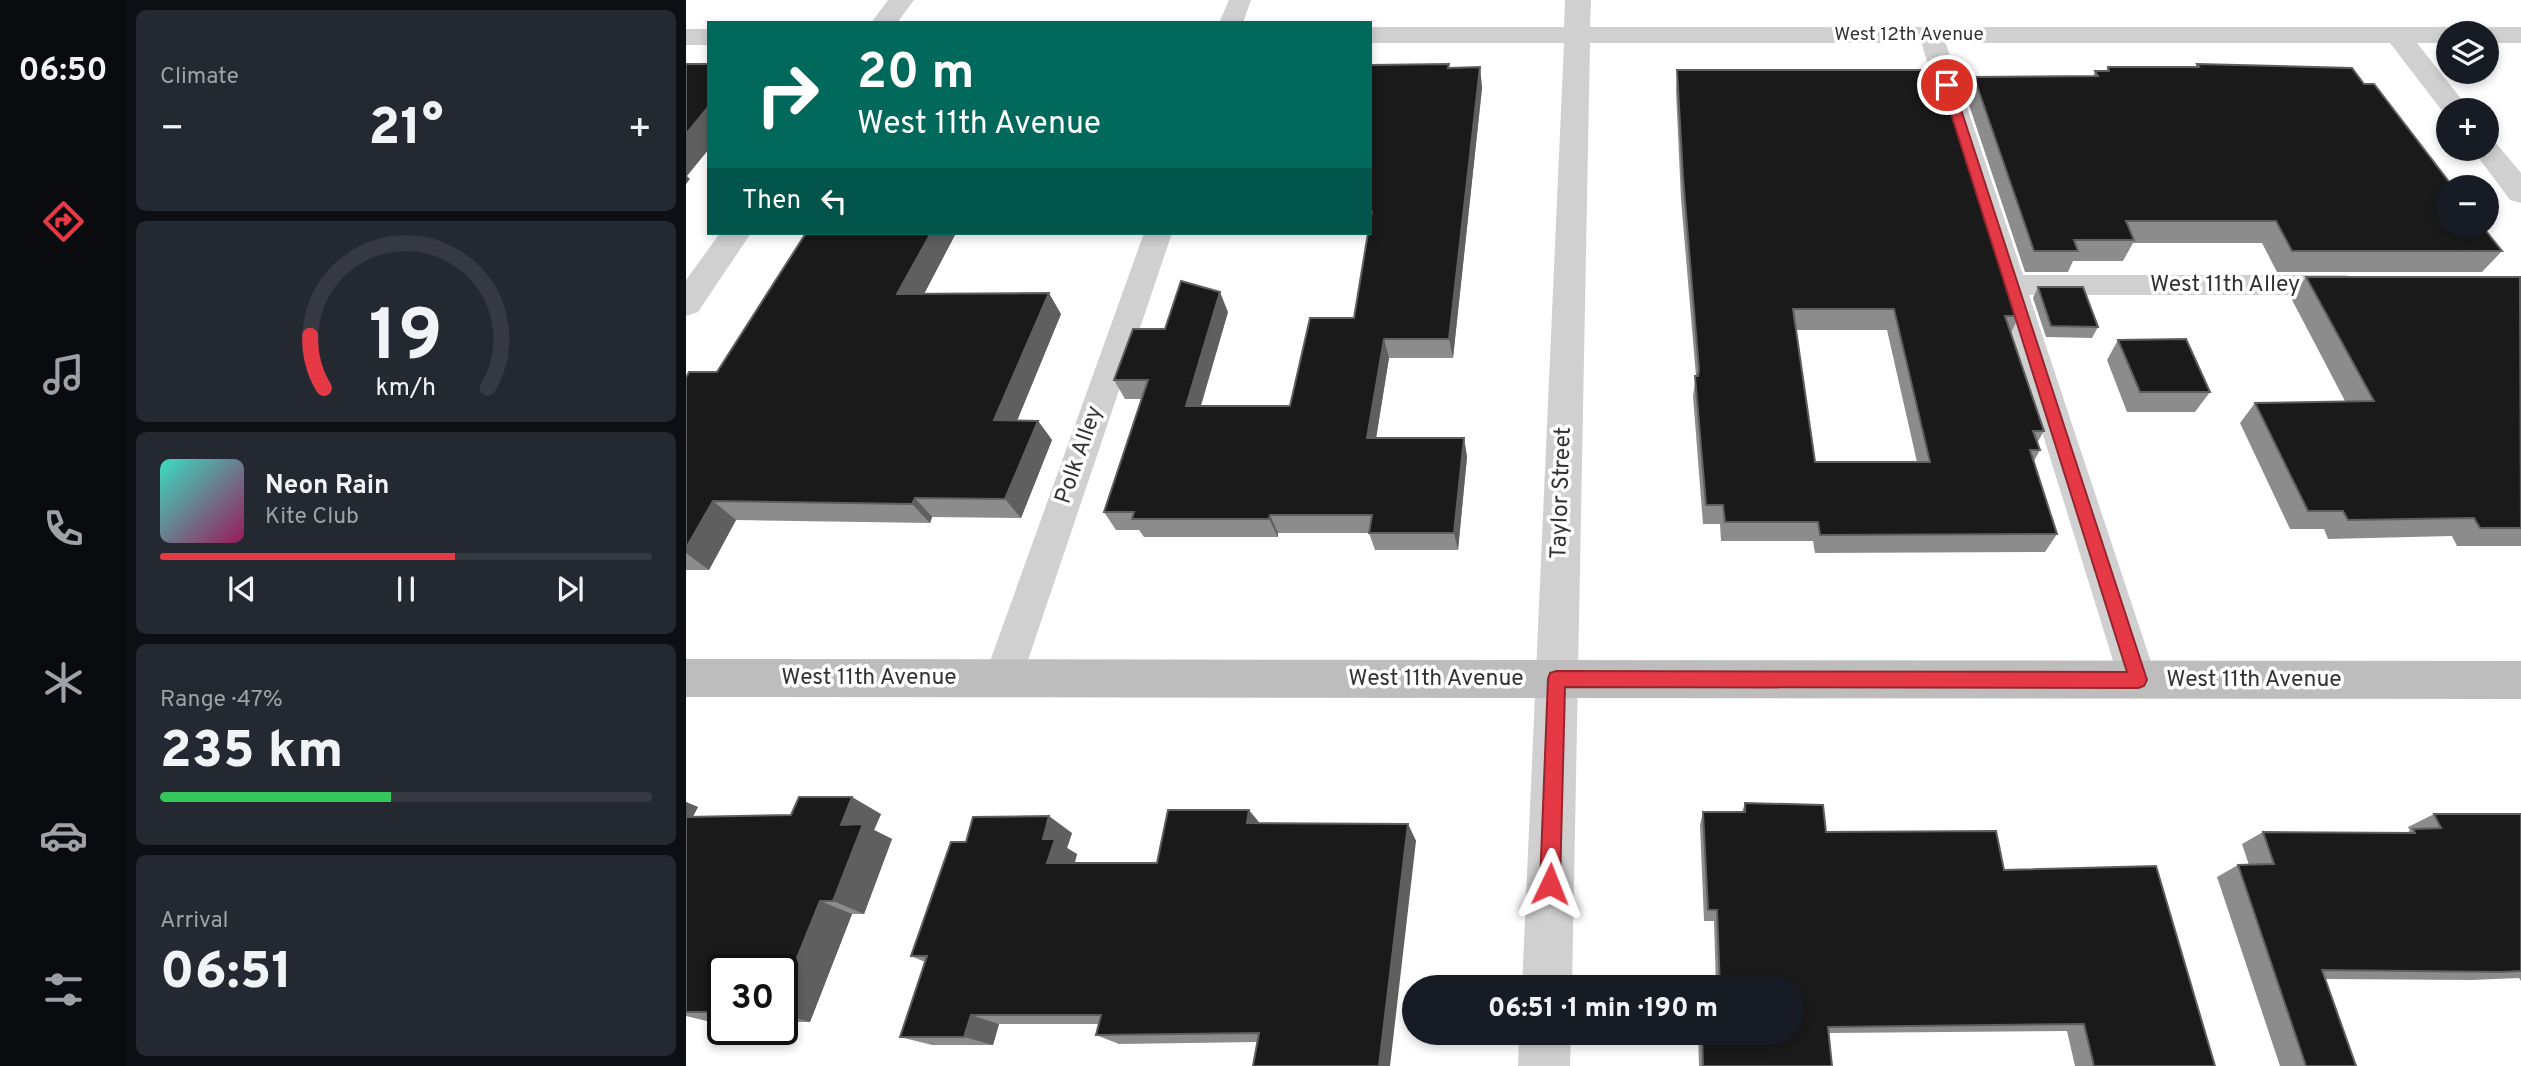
<!DOCTYPE html>
<html lang="en">
<head>
<meta charset="utf-8">
<style>
  body { margin:0; font-family:Overpass,sans-serif; background:#242831; color:#f1f3f6; height:100vh; display:flex; flex-direction:column; font-size:26px; white-space:nowrap }
  * { box-sizing:border-box; margin:0 }
  p { font-size:23px; color:#9ea1a6 }
  .icon { flex:none; width:38px; height:38px; fill:none; stroke:currentColor; stroke-width:2; stroke-linecap:round; stroke-linejoin:round }
  .map { position:relative; flex:1; overflow:hidden }
  .panel { display:flex; flex-direction:column; gap:10px; padding:10px; background:#0d0f14; width:560px }
  .panel>* { flex:none }
  .guide { position:absolute; left:21px; top:21px; width:665px; height:214px; border-radius:0px; box-shadow:0 4px 10px #0003; background:#00695c; color:#fff; overflow:hidden }
  .fabs { position:absolute; left:1750px; top:21px; display:grid; gap:14px }
  .fabs a { display:grid; place-items:center; width:63px; height:63px; border-radius:50%; background:#171b24; box-shadow:0 4px 10px #0003; font-size:35px }
  .speed { position:absolute; left:21px; top:954px; display:flex; gap:14px; font-size:35px; font-weight:700; text-align:center }
  .speed>* { display:grid; place-content:center; width:91px; height:91px; border-radius:50%; background:#171b24; box-shadow:0 4px 10px #0003; line-height:1 }
  .speed .limit { border:4px solid #111; border-radius:10px; background:#fff; color:#111 }
  .pin { position:absolute; display:grid; place-items:center; width:60px; height:60px; color:#fff; margin:-30px; border:4px solid #fff; border-radius:50%; box-shadow:0 2px 7px #0007 }
  .me { position:absolute; width:77px; margin:-38px; rotate:2deg; stroke-linejoin:round; filter:drop-shadow(0 0 5px #0008) }
  .turn { display:flex; align-items:center; gap:24px; height:147px; padding:0 35px; font-size:32px }
  .turn .icon { width:91px; height:91px; stroke-width:2.5 }
  .turn b { display:block; font-size:49px; line-height:60px }
  .then { display:flex; align-items:center; height:66px; padding:0 35px; background:#0003; gap:14px; font-size:26px }
  .big { font-size:52px; font-weight:800; line-height:1.1 }
  .panel .widget { flex:1; display:flex; flex-direction:column; justify-content:center; gap:10px; min-width:0; padding:0 24px; border-radius:10px; background:#242831 }
  .panel .dial { align-items:center; gap:0 }
  .dial svg { height:182px; overflow:visible; fill:none; stroke:#363941; stroke-width:7; stroke-linecap:round; text-anchor:middle }
  .dial text { fill:#f1f3f6; stroke:none }
  .song { display:flex; align-items:center; gap:21px }
  .cover { width:84px; height:84px; border-radius:10px; background:linear-gradient(135deg,hsl(170 70% 55%),hsl(330 70% 35%)) }
  .played { height:7px; border-radius:4px; background:linear-gradient(90deg,#e63946 60%,#363941 60%) }
  .keys { display:flex; justify-content:space-around; direction:ltr }
  .heat { display:flex; justify-content:space-between; align-items:center; font-size:38px; direction:ltr }
  .charge { height:10px; border-radius:5px; background:linear-gradient(90deg,#34c759 47%,#363941 0) }
  .trip { position:absolute; left:716px; top:975px; width:402px; height:70px; border-radius:35px; background:#171b24; box-shadow:0 4px 10px #0003; font-weight:800; line-height:70px; text-align:center }
  main { display:flex; flex:1; min-height:0 }
  .dock { display:flex; flex-direction:column; width:126px; justify-content:space-around; align-items:center; background:#090b0e; color:#9ea1a6 }
  .dock .icon { width:49px; height:49px }
  .dock .current { color:#e63946 }
  .dock b { font-size:32px; color:#f1f3f6 }
  .map>svg:first-child { display:block }
  .lines { fill:none; stroke-linecap:round; stroke-linejoin:round }
  .service { fill:#d0d0d0; fill-rule:evenodd }
  .minor { fill:#d0d0d0; fill-rule:evenodd }
  .tertiary { fill:#d0d0d0; fill-rule:evenodd }
  .secondary { fill:#bdbdbd; fill-rule:evenodd }
  .wall { fill:#8c8c8c; fill-rule:evenodd }
  .shaded-wall { fill:#5f5f5f }
  .building { fill:#1a1a1a; stroke:#5f5f5f; stroke-width:2; fill-rule:evenodd }
  .route { fill:#e63946; stroke:#96252e; stroke-width:2 }
  .labels { text-anchor:middle; dominant-baseline:central; stroke-width:7; stroke-linejoin:round; paint-order:stroke }
  .far-street-label { font-size:19px; fill:#333; stroke:#fff }
  .street-label { font-size:23px; fill:#333; stroke:#fff }
</style>
</head>
<body>
<main>
<nav class="dock">
<b>06:50</b>
<svg class="icon current" aria-label="directions" viewBox="0 0 24 24"><path d="M12 3l9 9-9 9-9-9zM9 14v-3h6M13 9l2 2-2 2"/></svg>
<svg class="icon" aria-label="music" viewBox="0 0 24 24"><path d="M9 18V5l10-2v13"/><circle cx="6" cy="18" r="3"/><circle cx="16" cy="16" r="3"/></svg>
<svg class="icon" aria-label="phone" viewBox="0 0 24 24"><path d="M5 4h4l2 5-3 2q2 4 5 5l2-3 5 2v4C11 20 4 13 5 4z"/></svg>
<svg class="icon" aria-label="climate" viewBox="0 0 24 24"><path d="M12 3v18M4 7l16 10M4 17L20 7"/></svg>
<svg class="icon" aria-label="car" viewBox="0 0 24 24"><path d="M5 17H2v-5l4-1 3-4h7l3 4 3 1v5h-3M9 17h6M6 11h13"/><circle cx="7" cy="17" r="2"/><circle cx="17" cy="17" r="2"/></svg>
<svg class="icon" aria-label="filters" viewBox="0 0 24 24"><path d="M4 7h16M4 17h16"/><circle cx="9" cy="7" r="2"/><circle cx="15" cy="17" r="2"/></svg>
</nav>
<section class="panel">
<div class="widget"><p>Climate</p>
<div class="heat"><a>−</a><b class="big">21°</b><a>+</a></div>
</div>
<div class="widget dial"><svg viewBox="0 0 100 80">
<path d="M14 69A42 42 0 1 1 86 69"/>
<path d="M14 69A42 42 0 0 1 8 46" stroke="#e63946"/>
<text x="50" y="56" font-size="32" font-weight="700">19</text>
<text x="50" y="72" font-size="11">km/h</text>
</svg></div>
<div class="widget">
<div class="song"><i class="cover"></i><div><b>Neon Rain</b><p>Kite Club</p></div></div>
<div class="played"></div>
<div class="keys"><svg class="icon" aria-label="previous" viewBox="0 0 24 24"><path d="M18 5L8 12l10 7zM5 5v14"/></svg><svg class="icon" aria-label="pause" viewBox="0 0 24 24"><path d="M8 5v14M16 5v14"/></svg><svg class="icon" aria-label="next" viewBox="0 0 24 24"><path d="M6 5l10 7-10 7zM19 5v14"/></svg></div>
</div>
<div class="widget"><p>Range · 47%</p><b class="big">235 km</b><div class="charge"></div></div>
<div class="widget"><p>Arrival</p><b class="big">06:51</b></div>
</section>
<div class="map">
<svg width="1835" height="1066" viewBox="0 0 1835 1066">
  <rect width="100%" height="100%" fill="#fff"/>
  <g class="lines">
    <path class="service" d="M 543,0 L 565,0 L 557,23 L 533,23 Z
      M 1245,28 L 1253,30 L 1257,35 L 1337,275 L 1660,275 L 1670,278 L 1675,285 L 1670,292 L 1660,295 L 1343,295 L 1471,680 L 1466,692 L 1452,697 L 1438,692 L 1433,680 L 1233,35 L 1237,30 Z
      M 458,233 L 486,233 L 336,678 L 331,690 L 317,695 L 303,690 L 298,678 Z"/>
    <path class="minor" d="M 879,0 L 905,0 L 904,27 L 1762,27 L 1771,30 L 1774,33 L 1762,33 L 1762,43 L 1731,43 L 1784,110 L 1762,110 L 1762,116 L 1760,116 L 1704,43 L 904,43 L 886,987 L 836,987 L 878,43 L 684,43 L 684,27 L 878,27 Z
      M 1801,27 L 1835,27 L 1835,43 L 1801,43 L 1801,33 L 1789,33 L 1792,30 Z
      M 0,29 L 23,29 L 23,45 L 0,45 Z
      M 1801,140 L 1810,143 L 1835,173 L 1835,203 L 1824,200 L 1786,149 L 1801,149 Z
      M 833,1032 L 885,1032 L 884,1066 L 832,1066 Z"/>
    <path class="tertiary" d="M 202,0 L 228,0 L 211,23 L 185,23 Z
      M 34,233 L 65,233 L 12,312 L 0,316 L 0,280 Z"/>
    <path class="secondary" d="M 0,659 L 1835,661 L 1835,699 L 0,697 Z"/>
  </g>
  <path class="wall" d="M 1511,64 L 1678,84 L 1816,251 L 1796,272 L 1591,272 L 1576,243 L 1447,243 L 1437,261 L 1387,261 L 1382,272 L 1339,272 L 1281,99 L 1288,77 L 1407,77 L 1409,71 L 1420,71 L 1422,67 L 1509,67 Z
    M 684,65 L 763,68 L 794,67 L 796,88 L 767,358 L 703,358 L 690,438 L 778,438 L 781,457 L 772,550 L 689,550 L 683,533 L 592,533 L 592,537 L 458,537 L 453,530 L 430,530 L 418,512 L 455,399 L 439,399 L 428,380 L 479,329 L 542,312 L 515,406 L 604,406 L 668,318 L 684,233 Z
    M 991,70 L 1333,316 L 1325,333 L 1358,431 L 1351,443 L 1354,450 L 1348,461 L 1371,534 L 1359,552 L 1129,553 L 1127,541 L 1035,541 L 1034,524 L 1017,524 L 1007,396 L 1010,376 L 995,199 L 990,91 ZM 1110,330 L 1201,330 L 1231,462 L 1129,462 Z
    M 120,233 L 270,233 L 238,294 L 375,314 L 331,421 L 352,421 L 366,440 L 335,518 L 246,517 L 244,523 L 50,520 L 23,570 L 0,570 L 0,378 L 31,372 Z
    M 1620,277 L 1835,278 L 1835,546 L 1771,546 L 1766,536 L 1642,539 L 1638,529 L 1604,529 L 1554,423 L 1569,403 L 1659,401 L 1605,298 Z
    M 1352,287 L 1412,327 L 1406,338 L 1360,337 L 1347,298 Z
    M 1432,340 L 1524,392 L 1509,412 L 1441,412 L 1421,360 Z
    M 0,802 L 12,807 L 6,817 L 195,814 L 188,830 L 206,839 L 178,914 L 166,914 L 124,1022 L 96,1022 L 96,970 L 37,970 L 37,1022 L 25,1022 L 0,1016 Z
    M 1059,803 L 1140,832 L 1318,870 L 1529,1066 L 1389,1066 L 1381,1031 L 1143,1033 L 1146,1066 L 1013,1066 L 1012,1032 L 1106,1032 L 1106,987 L 1030,987 L 1028,921 L 1018,921 L 1014,825 L 1017,812 L 1056,812 Z
    M 1748,814 L 1835,814 L 1835,981 L 1833,978 L 1786,980 L 1639,979 L 1670,1066 L 1594,1066 L 1531,877 L 1552,865 L 1563,865 L 1556,844 L 1577,832 L 1719,833 L 1724,831 L 1722,827 Z
    M 574,823 L 722,824 L 730,841 L 572,1042 L 433,1044 L 410,1035 L 413,1024 L 313,1024 L 307,1045 L 246,1045 L 214,1037 L 239,962 L 225,956 L 280,842 L 386,833 L 381,848 L 391,854 L 389,863 L 471,863 Z"/>
  <path class="shaded-wall" d="M 794,67 L 796,88 L 767,358 L 763,339 Z
    M 23,106 L 23,149 L 1,176 L 4,179 L 0,184 L 0,134 Z
    M 245,233 L 270,233 L 227,315 L 211,294 Z
    M 534,292 L 542,312 L 509,425 L 500,406 Z
    M 363,293 L 375,314 L 323,440 L 308,420 Z
    M 698,339 L 703,358 L 687,457 L 681,438 Z
    M 352,421 L 366,440 L 335,518 L 319,499 Z
    M 778,438 L 781,457 L 772,550 L 768,533 Z
    M 229,498 L 246,517 L 244,523 L 226,504 Z
    M 27,501 L 50,520 L 23,570 L 0,553 L 0,548 Z
    M 584,515 L 592,533 L 592,537 L 583,519 Z
    M 166,797 L 195,814 L 188,830 L 206,839 L 178,914 L 147,901 L 155,825 Z
    M 0,802 L 12,807 L 0,830 Z
    M 563,810 L 577,827 L 561,823 Z
    M 363,816 L 386,833 L 381,848 L 391,854 L 384,878 L 361,863 L 357,839 Z
    M 722,824 L 730,841 L 704,1066 L 693,1066 Z
    M 134,901 L 166,914 L 124,1022 L 96,1014 L 96,995 Z
    M 285,1015 L 313,1024 L 307,1045 L 278,1037 Z"/>
  <path class="building" d="M 0,64 L 23,64 L 23,106 L 0,134 Z
    M 763,64 L 762,68 L 794,67 L 763,339 L 698,339 L 681,438 L 778,438 L 768,533 L 683,533 L 686,515 L 584,515 L 583,519 L 446,519 L 448,512 L 418,512 L 462,380 L 428,380 L 447,329 L 479,329 L 495,281 L 534,292 L 500,406 L 604,406 L 624,318 L 668,318 L 682,233 L 684,233 L 684,223 L 686,212 L 684,212 L 684,65 Z
    M 1511,64 L 1666,68 L 1678,84 L 1688,84 L 1767,187 L 1762,187 L 1762,226 L 1796,226 L 1816,251 L 1606,251 L 1590,221 L 1440,221 L 1448,240 L 1388,240 L 1392,251 L 1348,251 L 1288,77 L 1412,76 L 1409,71 L 1423,71 L 1422,67 L 1513,67 Z
    M 991,70 L 1240,70 L 1242,78 L 1256,78 L 1333,316 L 1319,316 L 1358,431 L 1347,431 L 1354,450 L 1344,450 L 1371,534 L 1134,535 L 1132,522 L 1039,522 L 1037,505 L 1020,505 L 1009,376 L 1012,376 L 1013,370 L 997,177 ZM 1107,309 L 1208,309 L 1244,462 L 1129,462 Z
    M 120,233 L 245,233 L 211,294 L 363,293 L 308,420 L 352,421 L 319,499 L 229,498 L 226,504 L 27,501 L 0,548 L 0,378 L 3,372 L 31,372 Z
    M 1620,277 L 1834,277 L 1835,528 L 1794,528 L 1788,518 L 1662,520 L 1657,511 L 1622,511 L 1569,403 L 1688,401 Z
    M 1352,287 L 1397,287 L 1412,327 L 1365,326 Z
    M 1500,339 L 1524,392 L 1454,392 L 1432,340 Z
    M 113,797 L 166,797 L 155,825 L 177,824 L 147,901 L 134,901 L 96,995 L 96,970 L 37,970 L 37,1012 L 0,1012 L 0,817 L 105,815 Z
    M 1059,803 L 1137,805 L 1140,832 L 1310,831 L 1318,870 L 1470,866 L 1529,1066 L 1408,1066 L 1398,1024 L 1142,1027 L 1146,1066 L 1017,1066 L 1016,1032 L 1106,1032 L 1106,987 L 1034,987 L 1031,910 L 1022,910 L 1017,812 L 1059,812 Z
    M 482,810 L 563,810 L 561,823 L 722,824 L 693,1066 L 567,1066 L 573,1033 L 410,1035 L 415,1015 L 285,1015 L 278,1037 L 214,1037 L 241,956 L 225,956 L 265,842 L 280,842 L 287,817 L 363,816 L 357,839 L 369,839 L 361,863 L 471,863 Z
    M 1748,814 L 1835,814 L 1835,971 L 1816,972 L 1636,970 L 1670,1066 L 1620,1066 L 1552,865 L 1588,864 L 1577,832 L 1729,833 L 1727,829 L 1755,828 Z"/>
  <path class="route" d="M 1257,82 L 1267,85 L 1461,680 L 1458,686 L 1452,688 L 879,687 L 874,884 L 871,891 L 864,894 L 857,891 L 854,884 L 862,679 L 864,673 L 870,671 L 1441,672 L 1256,85 Z"/>
  <g class="labels">
    <g class="far-street-label">
      <text x="1223" y="35">West 12th Avenue</text>
    </g>
    <g class="street-label">
      <text x="1539" y="285">West 11th Alley</text>
      <text transform="translate(394 455) rotate(-71)">Polk Alley</text>
      <text transform="translate(876 493) rotate(-88)">Taylor Street</text>
      <text x="183" y="678">West 11th Avenue</text>
      <text x="750" y="679">West 11th Avenue</text>
      <text x="1568" y="680">West 11th Avenue</text>
    </g>
  </g>
</svg>
<div class="fabs">
<a><svg class="icon" aria-label="layers" viewBox="0 0 24 24"><path d="M12 4l9 5-9 5-9-5zM3 14l9 5 9-5"/></svg></a>
<a>+</a>
<a>−</a>
</div>
<div class="speed"><div class="limit">30</div></div>
<div class="pin" style="left:1261px;top:85px;background:#d93025"><svg class="icon" aria-label="arrive" viewBox="0 0 24 24"><path d="M6 21V4h12l-3 4 3 4H6"/></svg></div>
<svg class="me" style="left:864px;top:884px" viewBox="-20 -20 40 40"><path d="M0-17L14 15 0 8-14 15z" fill="#e63946" stroke="#fff" stroke-width="4"/></svg>
<div class="trip">06:51 · 1 min · 190 m</div>
<div class="guide">
<div class="turn"><svg class="icon" aria-label="right" viewBox="0 0 24 24"><path d="M7 20v-9h11M14 6l5 5-5 5"/></svg><div><b>20 m</b>West 11th Avenue</div></div>
<div class="then">Then<svg class="icon" aria-label="left" viewBox="0 0 24 24"><path d="M17 20v-9H6M10 6l-5 5 5 5"/></svg></div>
</div>
</div>
</main>
</body>
</html>
